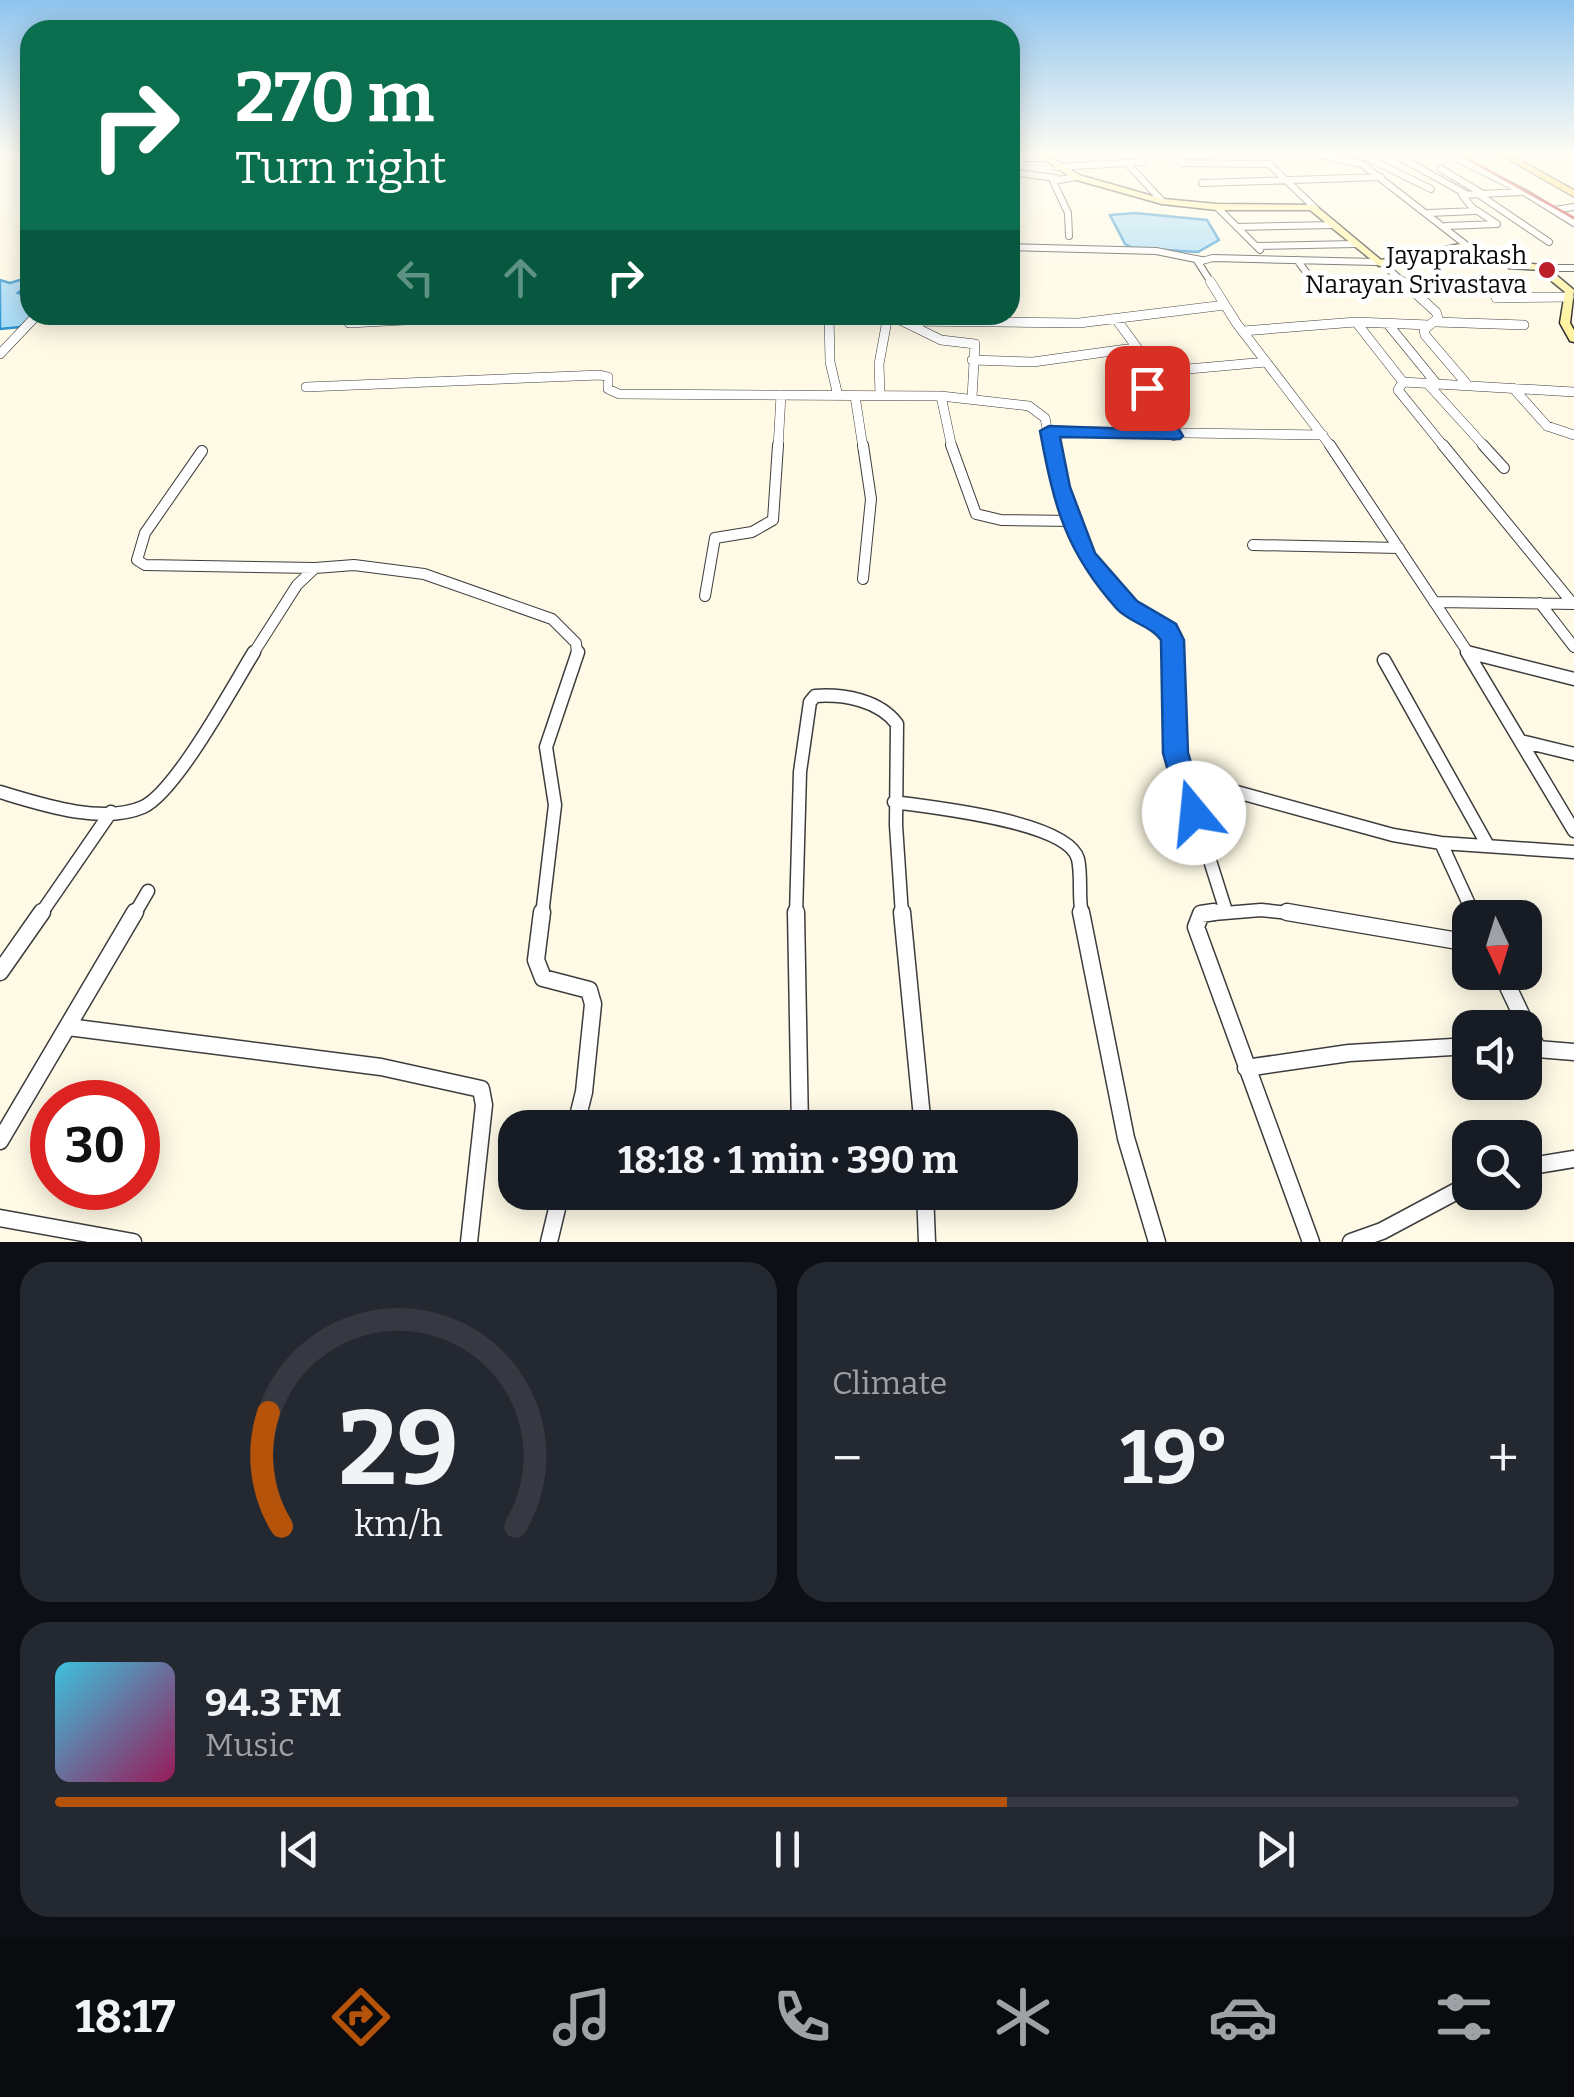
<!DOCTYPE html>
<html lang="en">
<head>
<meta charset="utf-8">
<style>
  body { margin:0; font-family:Bitter,serif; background:#242831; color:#f1f3f6; height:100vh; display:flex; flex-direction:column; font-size:38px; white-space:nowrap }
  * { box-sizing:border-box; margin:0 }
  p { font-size:32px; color:#9ea1a6 }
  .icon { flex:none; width:55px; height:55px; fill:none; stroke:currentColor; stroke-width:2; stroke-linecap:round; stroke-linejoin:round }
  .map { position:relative; height:1242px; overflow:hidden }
  .panel { display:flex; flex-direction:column; gap:20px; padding:20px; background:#0d0f14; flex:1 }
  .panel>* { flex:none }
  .top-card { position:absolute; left:20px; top:20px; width:1000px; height:305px; border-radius:30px; box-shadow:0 5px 25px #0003; background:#0b6e4f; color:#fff; overflow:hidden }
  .needle { width:65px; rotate:176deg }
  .buttons { position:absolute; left:1452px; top:900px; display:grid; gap:20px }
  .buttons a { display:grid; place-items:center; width:90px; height:90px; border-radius:20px; background:#171b24; box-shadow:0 5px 25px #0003; font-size:50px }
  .speed { position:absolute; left:30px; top:1080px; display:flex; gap:20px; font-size:50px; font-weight:700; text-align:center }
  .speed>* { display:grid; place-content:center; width:130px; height:130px; border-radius:50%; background:#171b24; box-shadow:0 5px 25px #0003; line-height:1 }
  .speed .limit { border:15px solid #d22; background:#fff; color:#111 }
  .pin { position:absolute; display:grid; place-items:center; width:85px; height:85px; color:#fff; margin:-42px; border-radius:20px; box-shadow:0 5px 15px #0006 }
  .me { position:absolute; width:110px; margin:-55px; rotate:343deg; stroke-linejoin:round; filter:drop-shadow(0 0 8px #0008) }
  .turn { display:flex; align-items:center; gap:35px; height:210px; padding:0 50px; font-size:45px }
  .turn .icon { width:130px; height:130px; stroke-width:2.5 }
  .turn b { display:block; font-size:70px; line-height:85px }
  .lanes { display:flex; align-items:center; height:95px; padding:0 50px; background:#0003; justify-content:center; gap:50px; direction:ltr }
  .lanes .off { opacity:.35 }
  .big { font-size:75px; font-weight:700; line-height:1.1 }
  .panel .widget { flex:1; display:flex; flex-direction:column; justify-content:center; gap:15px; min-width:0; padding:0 35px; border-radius:30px; background:#242831 }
  .panel .dial { align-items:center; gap:0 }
  .dial svg { height:260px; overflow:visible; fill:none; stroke:#363941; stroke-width:7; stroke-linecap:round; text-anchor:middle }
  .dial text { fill:#f1f3f6; stroke:none }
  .song { display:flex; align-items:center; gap:30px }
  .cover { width:120px; height:120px; border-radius:15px; background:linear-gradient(135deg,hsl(190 70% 55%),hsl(330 70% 35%)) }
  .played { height:10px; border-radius:5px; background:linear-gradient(90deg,#b45309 65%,#363941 65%) }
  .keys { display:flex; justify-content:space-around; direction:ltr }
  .heat { display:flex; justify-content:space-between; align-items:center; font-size:55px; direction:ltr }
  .panel .tiles { flex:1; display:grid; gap:20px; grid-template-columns:1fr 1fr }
  .widget:last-child { grid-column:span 2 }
  .trip { position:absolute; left:498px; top:1110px; width:580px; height:100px; border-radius:30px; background:#171b24; box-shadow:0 5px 25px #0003; font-weight:700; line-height:100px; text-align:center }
  .tab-bar { display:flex; height:160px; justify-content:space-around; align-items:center; background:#090b0e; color:#9ea1a6 }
  .tab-bar .icon { width:70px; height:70px }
  .tab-bar .current { color:#b45309 }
  .tab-bar b { font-size:45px; color:#f1f3f6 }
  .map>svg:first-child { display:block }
  .water { fill:#a9dcf8; stroke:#2f93d1; stroke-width:2.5 }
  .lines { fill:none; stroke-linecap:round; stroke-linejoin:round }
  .street-far4-casing { stroke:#3d3d3d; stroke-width:8 }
  .street-far3-casing { stroke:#3d3d3d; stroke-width:10 }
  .street-far2-casing { stroke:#3d3d3d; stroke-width:12 }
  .street-far1-casing { stroke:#3d3d3d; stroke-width:15 }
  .street-casing { stroke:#3d3d3d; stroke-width:19 }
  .secondary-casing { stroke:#2c2c2c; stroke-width:3 }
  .primary-casing { stroke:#1b1b1b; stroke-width:2 }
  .street-far4 { stroke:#fff; stroke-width:6 }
  .street-far3 { stroke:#fff; stroke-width:9 }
  .street-far2 { stroke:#fff; stroke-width:10 }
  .street-far1 { stroke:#fff; stroke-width:12 }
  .street { stroke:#fff; stroke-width:16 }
  .secondary { fill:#fff3a1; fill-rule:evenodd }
  .primary { fill:#fdd258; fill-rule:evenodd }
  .rail { stroke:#bc1f29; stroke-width:2.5 }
  .route { fill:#1a73e8; stroke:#114b97; stroke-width:2.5 }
  .poi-dot { fill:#bc1f29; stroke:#fff; stroke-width:4 }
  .labels { text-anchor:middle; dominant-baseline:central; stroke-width:10; stroke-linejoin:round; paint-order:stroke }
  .far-poi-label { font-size:25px; fill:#0a0a0a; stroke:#fff; text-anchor:end }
</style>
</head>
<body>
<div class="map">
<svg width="1574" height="1242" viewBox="0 0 1574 1242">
  <rect width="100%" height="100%" fill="#fffae6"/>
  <path class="water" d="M 1135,213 L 1207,220 L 1219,240 L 1198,252 L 1133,248 L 1125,244 L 1110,215 Z
    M 30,277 L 30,283 L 18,293 L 30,296 L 30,315 L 34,315 L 20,327 L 0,329 L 0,280 L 10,283 Z"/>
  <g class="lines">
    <defs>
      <path id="street-far4" d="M 1167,153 L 1182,163 L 1269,164 L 1315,208
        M 1311,153 L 1362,164 L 1470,248
        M 1392,153 L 1466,194
        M 1446,153 L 1524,192 L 1574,223
        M 1010,158 L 1046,158
        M 1368,158 L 1431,189
        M 1127,163 L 1162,201
        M 1057,167 L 1143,162 L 1139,153
        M 1441,169 L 1483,194
        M 1010,172 L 1056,178
        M 1202,183 L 1381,177
        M 1478,194 L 1549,242
        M 1217,207 L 1260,250
        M 1554,210 L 1574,207
        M 1429,213 L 1475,211 L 1462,195 L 1521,192
        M 1446,226 L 1497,224 L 1476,210
        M 1237,227 L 1334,225
        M 1069,236 L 1068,213 L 1053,181 L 1076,177
        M 1010,243 L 1011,247 L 1156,251 L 1201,260
        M 1257,246 L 1355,244
        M 1297,260 L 1315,284
        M 1382,263 L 1405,284
        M 1551,268 L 1574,268
        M 1212,284 L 1198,262 L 1213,258 L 1376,262"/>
      <path id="street-far3" d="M 1210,281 L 1237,324 L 1332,448
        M 1313,281 L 1317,287
        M 1402,281 L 1436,312 L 1438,318 L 1424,330 L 1425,335 L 1466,383
        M 1496,298 L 1569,297
        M 829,315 L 830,362 L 838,396
        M 890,315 L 941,340 L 975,344 L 972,398
        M 904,315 L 905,321 L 1079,323 L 1225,305
        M 1116,319 L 1155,372
        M 1356,322 L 1403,382
        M 1436,322 L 1524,325
        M 349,323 L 498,315
        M 1387,323 L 1436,383
        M 1243,331 L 1356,322 L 1429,325
        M 0,354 L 37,315
        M 972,360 L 1033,362 L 1134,348
        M 1427,383 L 1486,448
        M 306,387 L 600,375 L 608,377 L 608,389 L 619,394 L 941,396 L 1029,406 L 1045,418 L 1051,448
        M 1513,388 L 1547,426 L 1574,435
        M 880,394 L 879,364 L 888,315
        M 855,396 L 863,448
        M 941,396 L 952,448
        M 1049,431 L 1323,435
        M 1174,436 L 1147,389 L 1155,372 L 1266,362
        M 778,448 L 781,395
        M 1445,448 L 1398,390 L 1403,382 L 1574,392"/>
      <path id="street-far2" d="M 863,445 L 871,499 L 863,579
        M 951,445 L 976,514 L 1001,520 L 1075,521
        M 1051,445 C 1070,532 1088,583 1168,630 L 1173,654
        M 1330,445 L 1469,654
        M 1443,445 L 1573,604
        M 1483,445 L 1504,468
        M 202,451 L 145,533 L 137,560 L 145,565 L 315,568
        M 1253,545 L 1399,548
        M 705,596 L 715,538 L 752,532 L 773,520 L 778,445
        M 1434,602 L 1574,604
        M 1540,603 L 1574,647
        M 1467,652 L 1475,654
        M 253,654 L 297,585 L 315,568 L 354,565 L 424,574 L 552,619 L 576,643 L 577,654"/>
      <path id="street-far1" d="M 1173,652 L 1176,753 L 1225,908
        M 1467,652 L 1574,831
        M 1467,652 L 1574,679
        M 1384,660 L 1487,844
        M 1525,742 L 1574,754
        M 1182,777 L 1393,835 L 1441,843 L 1574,852
        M 0,792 C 40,804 102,825 143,807 C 176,792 233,686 254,652
        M 894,802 C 929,807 1068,821 1078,859 C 1082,877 1078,897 1082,915
        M 1441,843 L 1474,915
        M 40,915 L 111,812
        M 134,915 L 148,891
        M 542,915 L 555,805 L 546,747 L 578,652
        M 796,915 L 800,772 L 810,702 L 815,696 C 844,694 879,700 897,724 L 896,825 L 902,915
        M 1201,915 L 1261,910 L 1309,915"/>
      <path id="street" d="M 542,912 L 536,960 L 543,978 L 589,990 L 593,1004 L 584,1092 L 575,1128
        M 796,912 L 800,1128
        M 902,912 L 923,1128
        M 1081,912 L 1126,1138 L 1157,1242
        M 1214,912 L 1201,914 L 1196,927 L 1311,1242
        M 1287,912 L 1470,943
        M 1473,912 L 1476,918
        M 0,972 L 42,912
        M 1501,972 L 1537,1048
        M 68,1027 L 381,1067 L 481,1089 L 484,1105 L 469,1242
        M 1525,1048 L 1574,1052
        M 1246,1068 L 1349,1053 L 1470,1046
        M 0,1141 L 135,912
        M 1525,1167 L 1574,1159
        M 925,1192 L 927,1242
        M 0,1218 L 133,1242
        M 549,1242 L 561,1192
        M 1351,1242 L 1382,1231 L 1470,1184"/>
      <path id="secondary" d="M 1036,153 L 1045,153 L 1079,175 L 1163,199 L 1217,204 L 1315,205 L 1381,260 L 1460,244 L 1510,262 L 1554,266 L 1556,275 L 1574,290 L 1570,323 L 1574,330 L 1574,342 L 1570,341 L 1560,323 L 1565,292 L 1543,274 L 1542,270 L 1509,268 L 1459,250 L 1379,266 L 1310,210 L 1217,210 L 1162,204 L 1073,179 Z"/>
      <path id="primary" d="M 1497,153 L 1508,153 L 1574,190 L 1574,197 Z"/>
    </defs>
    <use href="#street-far4" class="street-far4-casing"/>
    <use href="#street-far3" class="street-far3-casing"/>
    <use href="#street-far2" class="street-far2-casing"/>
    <use href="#street-far1" class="street-far1-casing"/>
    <use href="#street" class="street-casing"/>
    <use href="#secondary" class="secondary-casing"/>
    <use href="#primary" class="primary-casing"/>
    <use href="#street-far4" class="street-far4"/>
    <use href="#street-far3" class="street-far3"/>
    <use href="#street-far2" class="street-far2"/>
    <use href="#street-far1" class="street-far1"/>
    <use href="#street" class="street"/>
    <use href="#secondary" class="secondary"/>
    <use href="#primary" class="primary"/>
    <path class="rail" d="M 1457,153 L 1574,218"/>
  </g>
  <linearGradient id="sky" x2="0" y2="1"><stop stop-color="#8fc4ee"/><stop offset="0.47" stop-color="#fffdf4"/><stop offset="1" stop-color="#fffdf4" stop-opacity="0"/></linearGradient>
  <rect width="1574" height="327" fill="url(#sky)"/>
  <path class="route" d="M 1147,383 L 1153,385 L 1183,436 L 1180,439 L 1060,437 L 1070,487 L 1095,553 L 1137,601 L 1176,624 L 1184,640 L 1188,753 L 1207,813 L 1203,821 L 1194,825 L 1184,821 L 1180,813 L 1163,753 L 1161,640 C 1151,626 1129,622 1117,609 C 1065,551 1054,506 1040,431 L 1049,426 L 1161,430 L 1138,388 Z"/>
  <circle class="poi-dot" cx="1547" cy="270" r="10"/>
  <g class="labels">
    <g class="far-poi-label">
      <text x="1527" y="256">Jayaprakash<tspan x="1527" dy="29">Narayan Srivastava</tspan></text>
    </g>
  </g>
</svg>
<div class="buttons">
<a><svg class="needle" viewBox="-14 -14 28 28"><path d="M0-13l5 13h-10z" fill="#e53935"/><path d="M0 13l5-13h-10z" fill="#9ea1a6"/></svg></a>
<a><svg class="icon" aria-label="sound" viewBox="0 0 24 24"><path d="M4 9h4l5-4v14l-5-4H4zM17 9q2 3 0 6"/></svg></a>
<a><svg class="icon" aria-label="search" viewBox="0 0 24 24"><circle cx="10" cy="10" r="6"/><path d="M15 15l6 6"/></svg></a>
</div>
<div class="speed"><div class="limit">30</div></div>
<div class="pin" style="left:1147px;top:388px;background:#d93025"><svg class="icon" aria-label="arrive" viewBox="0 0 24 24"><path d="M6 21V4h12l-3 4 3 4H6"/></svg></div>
<svg class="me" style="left:1194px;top:813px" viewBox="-20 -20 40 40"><circle r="19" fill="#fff"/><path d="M0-13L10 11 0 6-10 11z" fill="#1a73e8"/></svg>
<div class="trip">18:18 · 1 min · 390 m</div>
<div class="top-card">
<div class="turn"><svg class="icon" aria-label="right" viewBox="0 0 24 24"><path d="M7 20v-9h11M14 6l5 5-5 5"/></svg><div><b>270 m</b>Turn right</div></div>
<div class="lanes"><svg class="icon off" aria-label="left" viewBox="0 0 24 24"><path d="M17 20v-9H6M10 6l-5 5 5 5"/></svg><svg class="icon off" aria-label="ahead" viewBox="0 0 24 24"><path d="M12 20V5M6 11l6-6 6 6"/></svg><svg class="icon" aria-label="right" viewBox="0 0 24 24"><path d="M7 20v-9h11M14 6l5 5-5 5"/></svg></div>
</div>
</div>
<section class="panel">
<div class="tiles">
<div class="widget dial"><svg viewBox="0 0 100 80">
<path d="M14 69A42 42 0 1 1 86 69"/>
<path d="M14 69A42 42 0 0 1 10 34" stroke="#b45309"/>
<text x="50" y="56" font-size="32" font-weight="700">29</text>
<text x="50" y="72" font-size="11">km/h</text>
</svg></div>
<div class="widget"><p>Climate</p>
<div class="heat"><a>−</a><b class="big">19°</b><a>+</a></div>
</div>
<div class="widget">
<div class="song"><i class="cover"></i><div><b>94.3 FM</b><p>Music</p></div></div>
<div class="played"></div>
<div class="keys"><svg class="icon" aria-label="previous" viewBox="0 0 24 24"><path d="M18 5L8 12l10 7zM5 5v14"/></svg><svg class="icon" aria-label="pause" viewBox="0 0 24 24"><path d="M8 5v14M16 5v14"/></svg><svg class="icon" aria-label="next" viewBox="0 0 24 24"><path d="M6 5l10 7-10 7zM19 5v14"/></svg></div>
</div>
</div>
</section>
<nav class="tab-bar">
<b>18:17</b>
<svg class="icon current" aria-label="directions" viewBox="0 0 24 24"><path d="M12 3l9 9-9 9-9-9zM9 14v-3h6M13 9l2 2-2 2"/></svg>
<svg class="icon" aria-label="music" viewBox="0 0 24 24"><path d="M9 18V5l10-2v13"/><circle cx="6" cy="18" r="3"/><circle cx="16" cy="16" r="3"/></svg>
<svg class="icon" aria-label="phone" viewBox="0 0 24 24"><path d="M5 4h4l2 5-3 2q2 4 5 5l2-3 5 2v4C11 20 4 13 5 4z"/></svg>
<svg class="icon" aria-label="climate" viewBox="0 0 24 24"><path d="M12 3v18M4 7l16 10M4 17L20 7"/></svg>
<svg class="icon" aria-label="car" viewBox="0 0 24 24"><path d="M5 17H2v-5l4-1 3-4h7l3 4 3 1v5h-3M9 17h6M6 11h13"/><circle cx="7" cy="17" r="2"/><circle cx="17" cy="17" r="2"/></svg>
<svg class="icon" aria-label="filters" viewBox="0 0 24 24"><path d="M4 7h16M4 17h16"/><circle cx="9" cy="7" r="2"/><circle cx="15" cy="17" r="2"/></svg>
</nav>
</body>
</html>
